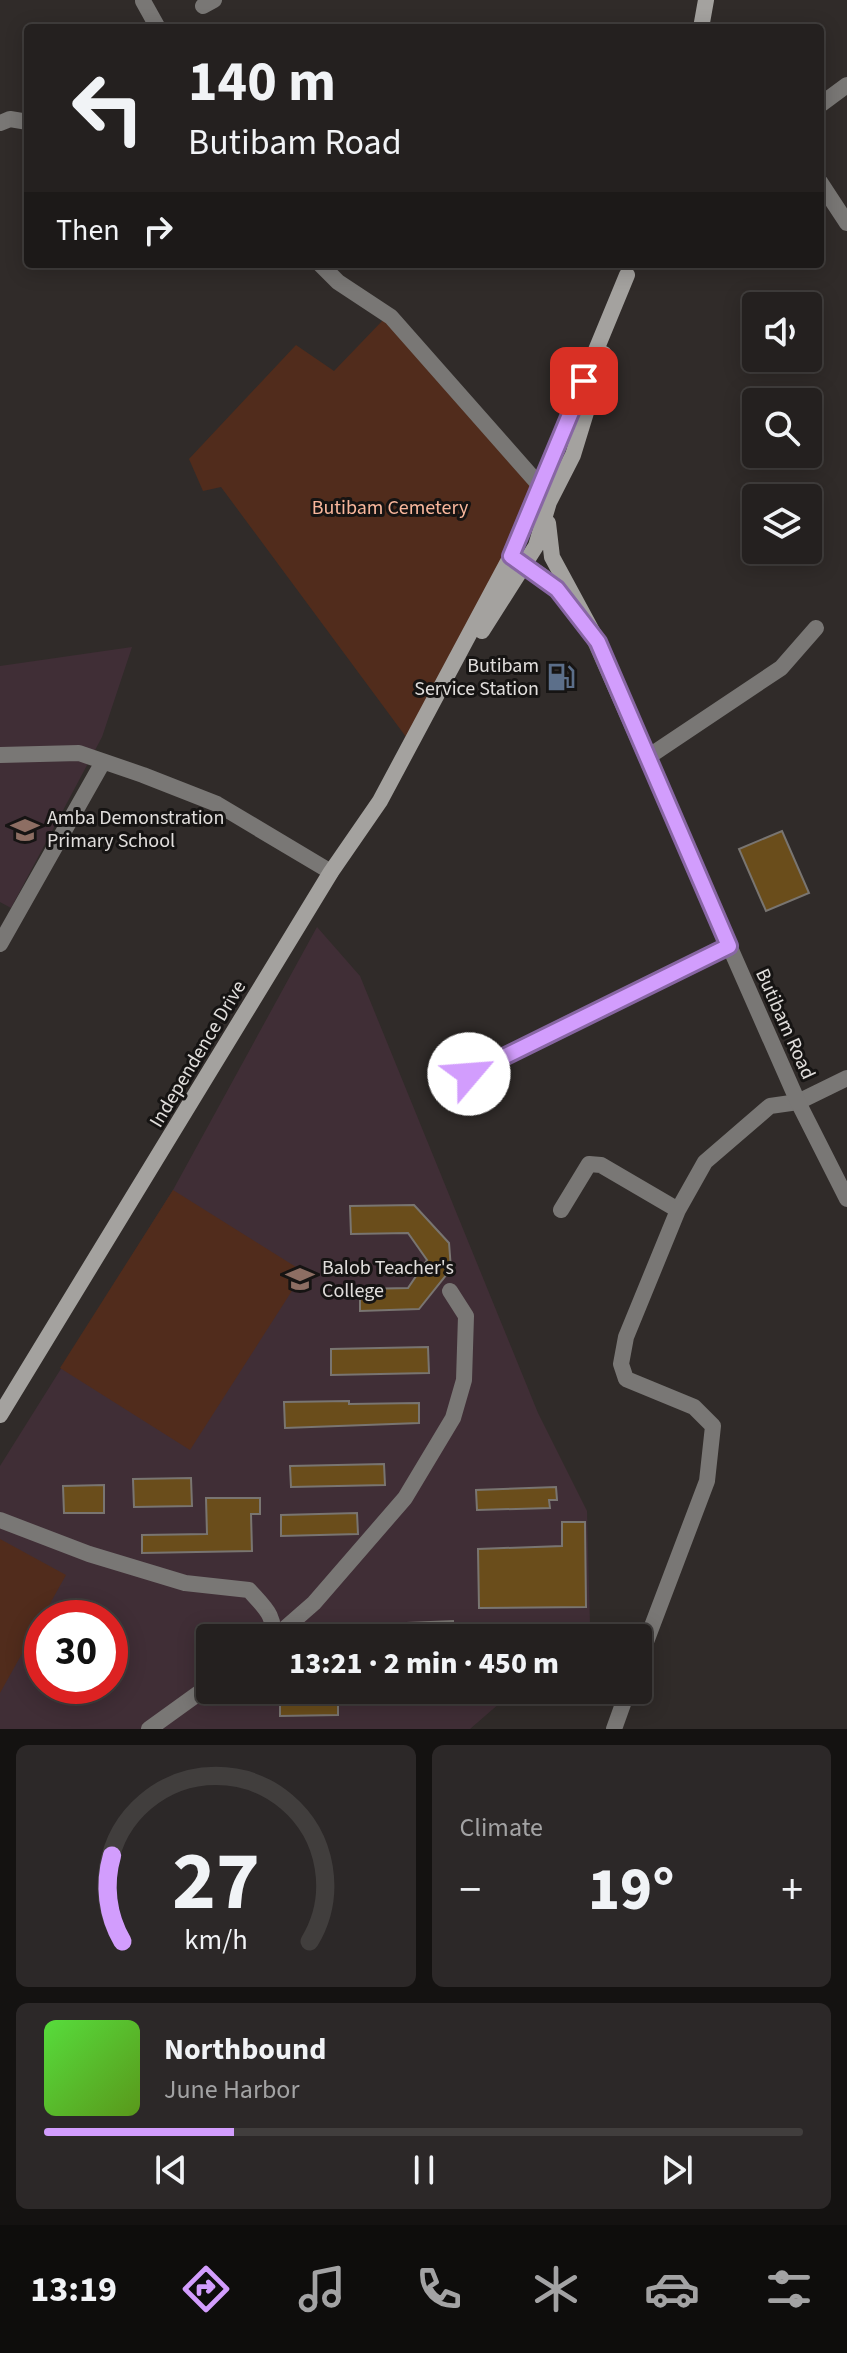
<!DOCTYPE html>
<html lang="en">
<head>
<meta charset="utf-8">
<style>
  body { margin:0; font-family:"Source Sans 3",sans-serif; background:#2c2828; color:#f1f3f6; height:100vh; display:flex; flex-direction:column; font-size:30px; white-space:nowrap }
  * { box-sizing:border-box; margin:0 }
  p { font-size:26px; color:#a3a3a4 }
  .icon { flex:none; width:44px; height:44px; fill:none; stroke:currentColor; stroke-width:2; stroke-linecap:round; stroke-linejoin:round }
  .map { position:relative; height:1729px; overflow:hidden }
  .drawer { display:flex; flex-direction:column; gap:16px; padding:16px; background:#141211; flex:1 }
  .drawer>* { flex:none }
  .guide { position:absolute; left:24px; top:24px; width:800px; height:244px; border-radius:8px; box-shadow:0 4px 20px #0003,0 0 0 2px #413e3d; background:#24201f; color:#f1f3f6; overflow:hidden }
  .tools { position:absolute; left:742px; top:292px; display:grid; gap:16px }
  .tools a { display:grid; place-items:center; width:80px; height:80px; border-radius:8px; background:#24201f; box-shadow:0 4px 20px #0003,0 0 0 2px #413e3d; font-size:40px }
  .speed { position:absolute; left:24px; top:1600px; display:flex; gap:16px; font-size:40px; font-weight:700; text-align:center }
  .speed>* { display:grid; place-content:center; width:104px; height:104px; border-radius:50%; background:#24201f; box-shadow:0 4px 20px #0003,0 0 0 2px #413e3d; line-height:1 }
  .speed .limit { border:12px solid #d22; background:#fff; color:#111 }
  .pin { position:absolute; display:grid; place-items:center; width:68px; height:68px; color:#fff; margin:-34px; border-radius:16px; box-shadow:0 4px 12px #0006 }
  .me { position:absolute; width:88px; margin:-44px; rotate:63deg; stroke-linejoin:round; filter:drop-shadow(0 0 6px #0008) }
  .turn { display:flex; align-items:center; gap:28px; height:168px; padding:0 32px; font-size:36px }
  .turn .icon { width:104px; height:104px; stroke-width:2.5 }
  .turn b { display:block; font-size:56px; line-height:68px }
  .then { display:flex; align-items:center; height:76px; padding:0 32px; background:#0003; gap:16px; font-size:30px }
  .big { font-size:60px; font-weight:800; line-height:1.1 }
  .drawer .widget { flex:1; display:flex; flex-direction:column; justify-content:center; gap:12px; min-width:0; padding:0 28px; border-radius:12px; background:#2c2828 }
  .drawer .dial { align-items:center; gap:0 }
  .dial svg { height:208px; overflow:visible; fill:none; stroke:#413e3d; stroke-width:7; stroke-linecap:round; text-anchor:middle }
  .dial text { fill:#f1f3f6; stroke:none }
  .song { display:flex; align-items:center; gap:24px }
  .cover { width:96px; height:96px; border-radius:12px; background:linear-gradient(135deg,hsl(110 70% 55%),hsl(90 70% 35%)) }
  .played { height:8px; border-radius:4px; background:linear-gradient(90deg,#d29dfd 25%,#413e3d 25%) }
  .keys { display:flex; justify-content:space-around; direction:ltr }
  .heat { display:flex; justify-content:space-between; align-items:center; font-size:44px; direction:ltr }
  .drawer .tiles { flex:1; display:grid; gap:16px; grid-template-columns:1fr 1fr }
  .widget:last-child { grid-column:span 2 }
  .trip { position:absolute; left:196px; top:1624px; width:456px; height:80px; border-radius:8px; background:#24201f; box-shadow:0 4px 20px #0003,0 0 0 2px #413e3d; font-weight:800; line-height:80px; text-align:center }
  .tabs { display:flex; height:128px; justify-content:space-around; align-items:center; background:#0e0d0c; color:#a3a3a4 }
  .tabs .icon { width:56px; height:56px }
  .tabs .current { color:#d29dfd }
  .tabs b { font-size:36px; color:#f1f3f6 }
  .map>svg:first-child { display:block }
  .education { fill:#402e36; fill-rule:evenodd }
  .green { fill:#512c1c }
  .building { fill:#6a4d1b; stroke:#797571; stroke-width:2 }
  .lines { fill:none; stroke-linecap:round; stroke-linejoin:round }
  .minor { stroke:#797775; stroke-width:16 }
  .tertiary { stroke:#797775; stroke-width:16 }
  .secondary { stroke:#a4a29f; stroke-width:16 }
  .route-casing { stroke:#8866a4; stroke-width:20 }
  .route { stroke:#d29dfd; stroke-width:14 }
  .labels { text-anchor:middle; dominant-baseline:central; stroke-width:6; stroke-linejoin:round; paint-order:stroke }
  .park-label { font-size:20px; fill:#f9b79c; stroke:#161413 }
  .poi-label { font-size:20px; fill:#e1dedc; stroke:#161413; text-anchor:start }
  .street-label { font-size:20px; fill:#e1dedc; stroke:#161413 }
</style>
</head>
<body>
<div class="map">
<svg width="847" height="1729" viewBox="0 0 847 1729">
  <rect width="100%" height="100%" fill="#302b29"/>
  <path class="education" d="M 132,647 L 102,737 L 11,908 L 0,902 L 0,666 Z
    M 317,927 L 360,976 L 538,1413 L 587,1511 L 590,1625 L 575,1638 L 210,1638 L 210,1690 L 515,1690 L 470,1729 L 0,1729 L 0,1466 L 173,1190 ZM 42,1618 L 110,1618 L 110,1686 L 42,1686 Z"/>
  <path class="green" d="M 384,319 L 541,487 L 412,745 L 221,487 L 203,491 L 189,459 L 296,345 L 334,371 Z
    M 173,1190 L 304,1272 L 190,1450 L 60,1368 Z
    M 0,1539 L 66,1575 L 0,1693 Z"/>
  <path class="building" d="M 782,831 L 809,893 L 766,911 L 739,849 Z
    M 414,1205 L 449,1243 L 451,1269 L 419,1309 L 360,1311 L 360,1289 L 408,1288 L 427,1260 L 408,1233 L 351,1234 L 350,1206 Z
    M 428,1347 L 429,1373 L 331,1375 L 331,1349 Z
    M 349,1401 L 349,1404 L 419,1403 L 419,1423 L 285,1428 L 284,1402 Z
    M 384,1464 L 385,1485 L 291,1487 L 290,1466 Z
    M 191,1478 L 192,1506 L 134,1507 L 133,1479 Z
    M 104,1485 L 104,1513 L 64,1513 L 63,1486 Z
    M 556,1487 L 557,1500 L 549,1500 L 550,1508 L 477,1510 L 476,1490 Z
    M 206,1498 L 260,1498 L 260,1514 L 251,1514 L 252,1551 L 142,1553 L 142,1535 L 207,1534 Z
    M 357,1513 L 358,1534 L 281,1536 L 281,1515 Z
    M 562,1522 L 585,1522 L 586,1607 L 479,1608 L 478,1549 L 562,1546 Z
    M 453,1621 L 454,1638 L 361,1638 L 360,1625 Z
    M 280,1690 L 338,1690 L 338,1715 L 280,1716 Z"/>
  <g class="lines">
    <path class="minor" d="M 143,1 L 158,28
      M 203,6 L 214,0
      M 820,105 L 847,85
      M 0,123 L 10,119 L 28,122
      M 820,182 L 847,223
      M 320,264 L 338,282 L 391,317 L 541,487
      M 0,755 L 79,753 L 143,775 L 217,804 L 331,872
      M 648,757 L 781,668 L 816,628
      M 0,944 L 103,762
      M 469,1074 L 729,946
      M 561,1210 L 589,1164 L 601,1165 L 678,1210
      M 0,1520 L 89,1554 L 185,1583 L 249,1590 C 262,1605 279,1618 270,1638
      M 274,1638 L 314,1603 L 405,1498 L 453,1418 L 464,1380 L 466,1316 L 450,1291
      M 638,1663 L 707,1481 L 713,1426 L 694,1407 L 626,1379 L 621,1364 L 626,1337 L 678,1210 L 705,1162 L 770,1106 L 798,1102 L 847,1078
      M 149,1729 L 210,1685
      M 614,1729 L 628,1690"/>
    <path class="tertiary" d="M 516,558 L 544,577 L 578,615
      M 591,632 L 798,1102 L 847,1199"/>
    <path class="secondary" d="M 701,28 L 706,0
      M 548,523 L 552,557 L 598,642
      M 482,631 L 536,546 L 549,502 L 573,455 L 604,354
      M 0,1415 L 331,872 L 380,801 L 511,556 L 627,275"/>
  </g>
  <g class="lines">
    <defs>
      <path id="route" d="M 469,1074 L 729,946 L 598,642 L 557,589 L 511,556 L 584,381"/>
    </defs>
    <use href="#route" class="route-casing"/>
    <use href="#route" class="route"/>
  </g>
  <defs>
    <symbol id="fuel-bare" viewBox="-9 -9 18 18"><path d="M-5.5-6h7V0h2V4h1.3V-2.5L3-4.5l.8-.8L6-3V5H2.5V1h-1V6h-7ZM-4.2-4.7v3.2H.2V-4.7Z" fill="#5c6f8a" stroke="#161413" stroke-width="2.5" paint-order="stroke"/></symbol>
    <symbol id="school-bare" viewBox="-9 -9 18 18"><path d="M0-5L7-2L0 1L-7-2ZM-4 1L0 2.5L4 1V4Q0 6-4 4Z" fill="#8d6e63" stroke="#161413" stroke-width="2.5" paint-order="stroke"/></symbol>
  </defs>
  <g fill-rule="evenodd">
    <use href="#fuel-bare" x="541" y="657" width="40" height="40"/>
    <use href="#school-bare" x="5" y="810" width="40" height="40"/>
    <use href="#school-bare" x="280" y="1259" width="40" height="40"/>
  </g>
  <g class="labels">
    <g class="park-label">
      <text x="390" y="508">Butibam Cemetery</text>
    </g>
    <g class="poi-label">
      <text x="539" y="666" text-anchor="end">Butibam<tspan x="539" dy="23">Service Station</tspan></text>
      <text x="47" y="818">Amba Demonstration<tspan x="47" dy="23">Primary School</tspan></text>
      <text x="322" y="1268">Balob Teacher's<tspan x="322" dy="23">College</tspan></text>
    </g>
    <g class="street-label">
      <text transform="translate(785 1024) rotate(66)">Butibam Road</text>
      <text transform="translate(198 1054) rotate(-59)">Independence Drive</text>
    </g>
  </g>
</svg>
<div class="tools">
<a><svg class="icon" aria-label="sound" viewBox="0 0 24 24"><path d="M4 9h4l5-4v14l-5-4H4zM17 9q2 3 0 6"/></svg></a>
<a><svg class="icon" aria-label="search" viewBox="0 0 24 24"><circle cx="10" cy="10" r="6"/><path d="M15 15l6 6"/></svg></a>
<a><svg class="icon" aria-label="layers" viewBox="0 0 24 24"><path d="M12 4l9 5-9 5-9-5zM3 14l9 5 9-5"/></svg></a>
</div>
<div class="speed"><div class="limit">30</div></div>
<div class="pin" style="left:584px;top:381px;background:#d93025"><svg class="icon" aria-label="arrive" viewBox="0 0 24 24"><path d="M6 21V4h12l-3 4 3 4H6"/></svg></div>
<svg class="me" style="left:469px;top:1074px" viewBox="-20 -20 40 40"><circle r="19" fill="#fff"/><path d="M0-13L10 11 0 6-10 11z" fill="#d29dfd"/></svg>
<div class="trip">13:21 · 2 min · 450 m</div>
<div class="guide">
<div class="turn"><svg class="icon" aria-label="left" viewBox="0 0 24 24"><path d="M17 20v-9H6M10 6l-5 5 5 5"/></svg><div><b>140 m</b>Butibam Road</div></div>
<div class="then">Then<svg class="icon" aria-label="right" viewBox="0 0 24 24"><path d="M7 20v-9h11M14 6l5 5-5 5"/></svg></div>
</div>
</div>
<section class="drawer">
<div class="tiles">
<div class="widget dial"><svg viewBox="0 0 100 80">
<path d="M14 69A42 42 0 1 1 86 69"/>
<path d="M14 69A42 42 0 0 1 10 36" stroke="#d29dfd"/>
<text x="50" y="56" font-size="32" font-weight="700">27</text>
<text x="50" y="72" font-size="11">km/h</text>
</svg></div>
<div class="widget"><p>Climate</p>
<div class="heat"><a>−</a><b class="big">19°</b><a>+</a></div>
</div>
<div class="widget">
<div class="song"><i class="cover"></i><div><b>Northbound</b><p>June Harbor</p></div></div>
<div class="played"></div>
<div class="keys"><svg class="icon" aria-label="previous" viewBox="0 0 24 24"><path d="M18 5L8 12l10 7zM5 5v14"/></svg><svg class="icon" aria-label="pause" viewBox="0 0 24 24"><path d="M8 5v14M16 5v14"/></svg><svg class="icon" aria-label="next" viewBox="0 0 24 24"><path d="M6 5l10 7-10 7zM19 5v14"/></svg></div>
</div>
</div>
</section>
<nav class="tabs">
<b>13:19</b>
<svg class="icon current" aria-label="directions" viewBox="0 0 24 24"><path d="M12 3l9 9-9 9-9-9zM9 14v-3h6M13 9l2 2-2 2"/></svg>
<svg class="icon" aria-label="music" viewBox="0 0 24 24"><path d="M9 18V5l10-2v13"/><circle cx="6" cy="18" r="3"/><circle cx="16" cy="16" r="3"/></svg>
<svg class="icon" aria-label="phone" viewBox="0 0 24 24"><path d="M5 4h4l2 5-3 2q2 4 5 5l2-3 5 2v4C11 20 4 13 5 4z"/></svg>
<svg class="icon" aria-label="climate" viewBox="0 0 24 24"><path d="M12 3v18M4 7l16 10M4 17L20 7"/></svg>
<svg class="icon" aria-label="car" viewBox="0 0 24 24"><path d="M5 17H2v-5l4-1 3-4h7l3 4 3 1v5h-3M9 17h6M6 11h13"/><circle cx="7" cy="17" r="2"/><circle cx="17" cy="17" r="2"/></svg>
<svg class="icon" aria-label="filters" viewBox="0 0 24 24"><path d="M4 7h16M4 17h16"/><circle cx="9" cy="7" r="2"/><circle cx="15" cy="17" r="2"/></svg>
</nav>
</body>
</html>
